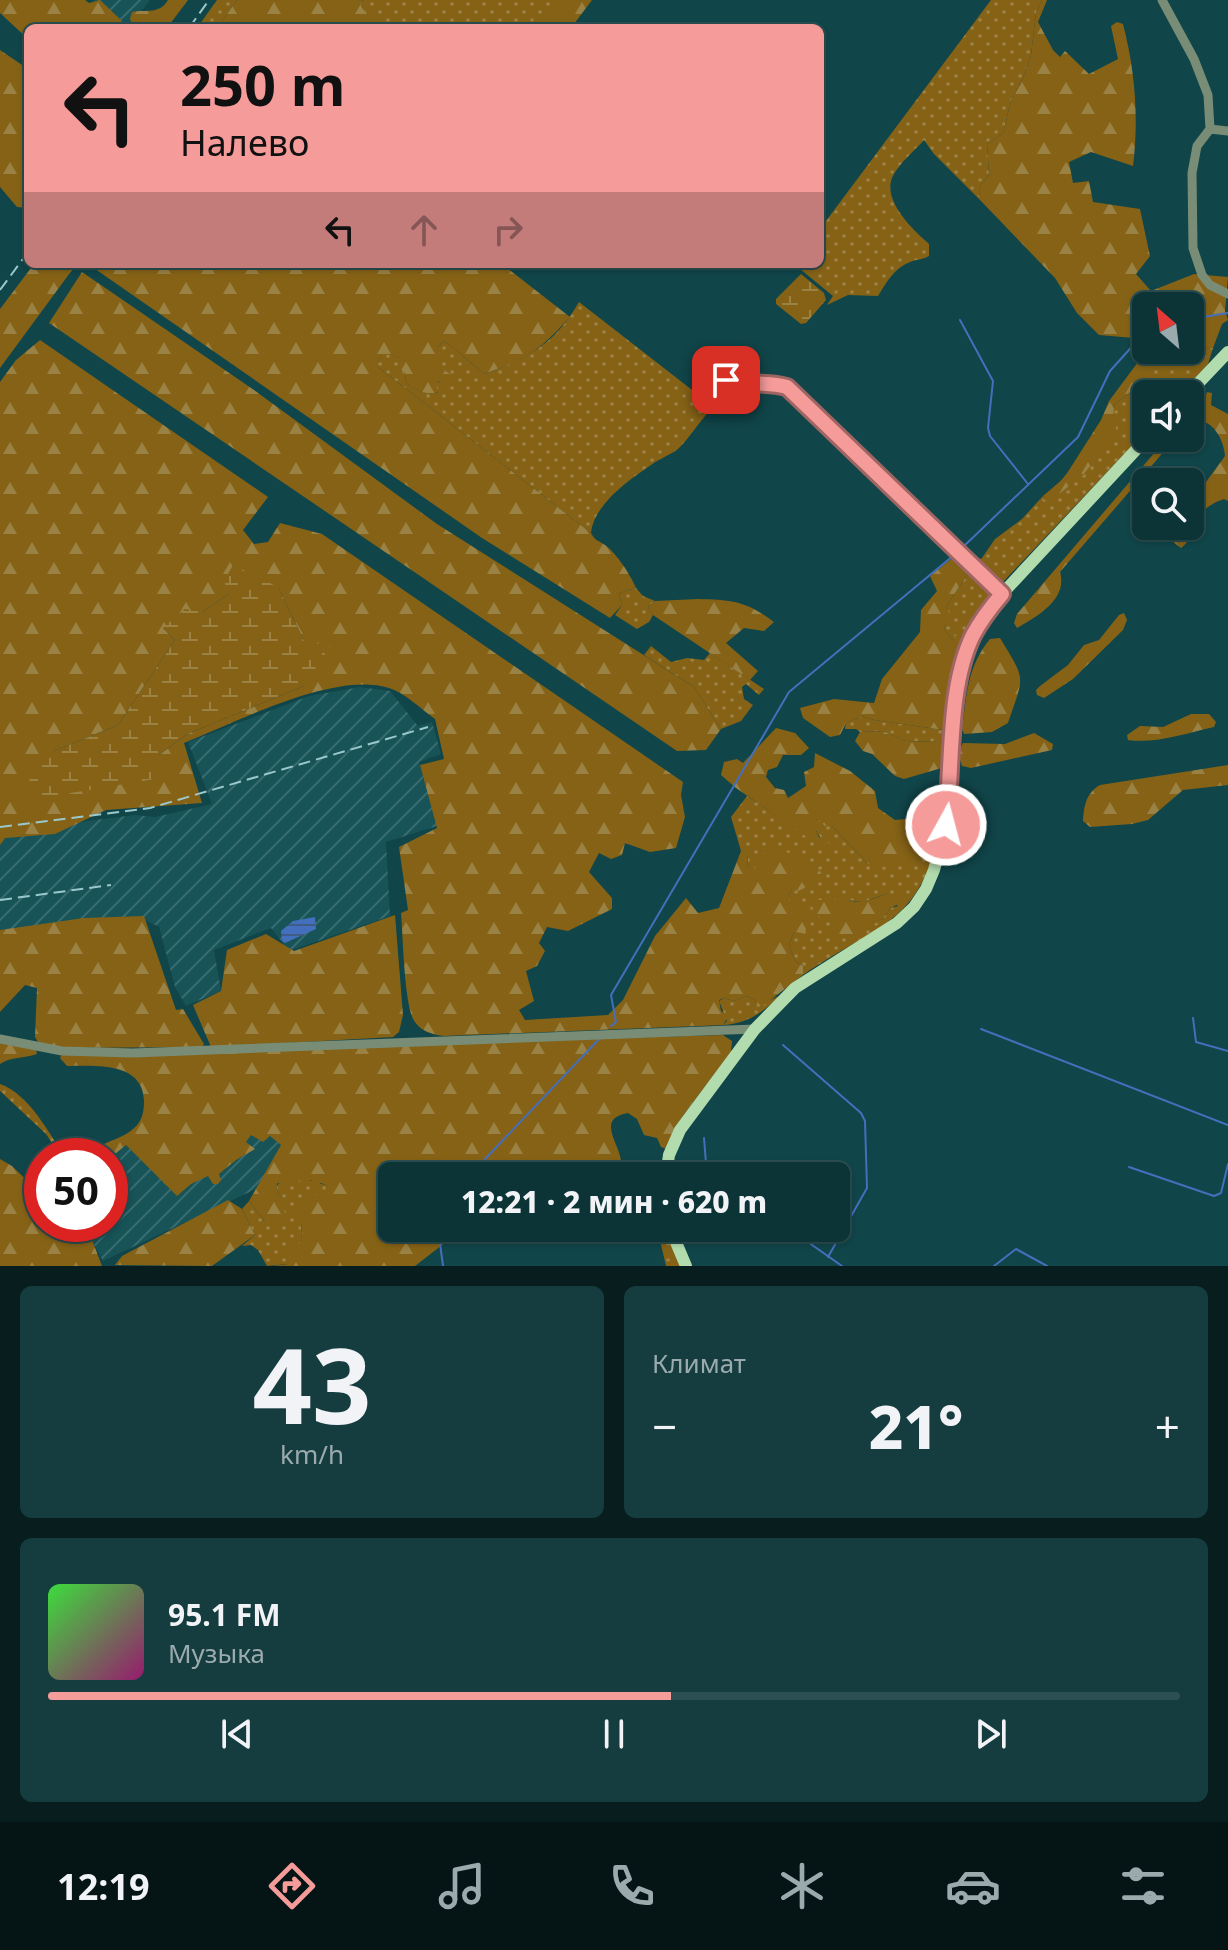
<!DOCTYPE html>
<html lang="ru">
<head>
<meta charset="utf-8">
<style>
  body { margin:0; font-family:"Noto Sans",sans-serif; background:#153c3f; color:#f1f3f6; height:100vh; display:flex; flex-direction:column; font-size:30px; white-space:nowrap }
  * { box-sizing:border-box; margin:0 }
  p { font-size:26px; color:#9aaaad }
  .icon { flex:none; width:44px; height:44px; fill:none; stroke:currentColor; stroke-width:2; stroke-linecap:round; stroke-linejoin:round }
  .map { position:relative; height:1266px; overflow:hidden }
  .panel { display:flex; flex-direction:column; gap:20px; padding:20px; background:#071d1e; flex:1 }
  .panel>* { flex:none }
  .banner { position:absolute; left:24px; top:24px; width:800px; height:244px; border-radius:12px; box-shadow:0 2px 6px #0004,0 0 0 2px #2c4f52; background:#f59b99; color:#111; overflow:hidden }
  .needle { width:52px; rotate:332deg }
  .tools { position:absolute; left:1132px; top:292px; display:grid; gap:16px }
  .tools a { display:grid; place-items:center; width:72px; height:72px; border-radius:12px; background:#0c3437; box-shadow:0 2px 6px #0004,0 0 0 2px #2c4f52; font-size:40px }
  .speed { position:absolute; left:24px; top:1138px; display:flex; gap:16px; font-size:40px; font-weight:700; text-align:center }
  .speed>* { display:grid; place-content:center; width:104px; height:104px; border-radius:50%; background:#0c3437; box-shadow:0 2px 6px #0004,0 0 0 2px #2c4f52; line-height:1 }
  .speed .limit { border:12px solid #d22; background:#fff; color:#111 }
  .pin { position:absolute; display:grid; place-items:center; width:68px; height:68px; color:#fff; margin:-34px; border-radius:16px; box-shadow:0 4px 12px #0006 }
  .me { position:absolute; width:88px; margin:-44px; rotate:7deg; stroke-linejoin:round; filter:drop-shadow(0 0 6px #0008) }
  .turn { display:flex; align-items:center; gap:28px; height:168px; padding:0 24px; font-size:36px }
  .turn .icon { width:104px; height:104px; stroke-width:2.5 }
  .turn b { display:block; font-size:56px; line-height:68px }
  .lanes { display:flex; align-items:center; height:76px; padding:0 24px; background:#0003; justify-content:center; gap:40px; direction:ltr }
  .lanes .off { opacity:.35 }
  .big { font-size:60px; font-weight:800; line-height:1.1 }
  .panel .card { flex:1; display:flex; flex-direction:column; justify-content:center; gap:12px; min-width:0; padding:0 28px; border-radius:12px; background:#153c3f }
  .panel .dial { align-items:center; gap:0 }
  .dial b { font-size:104px; line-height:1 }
  .song { display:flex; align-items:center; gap:24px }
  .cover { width:96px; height:96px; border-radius:12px; background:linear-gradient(135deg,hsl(120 70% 55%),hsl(320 70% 35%)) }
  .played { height:8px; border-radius:4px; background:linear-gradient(90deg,#f59b99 55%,#2c4f52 55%) }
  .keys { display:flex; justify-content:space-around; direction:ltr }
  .heat { display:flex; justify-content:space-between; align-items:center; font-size:44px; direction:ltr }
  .panel .tiles { flex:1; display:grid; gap:20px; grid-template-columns:1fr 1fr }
  .card:last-child { grid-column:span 2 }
  .trip { position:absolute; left:378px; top:1162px; width:472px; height:80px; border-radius:12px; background:#0c3437; box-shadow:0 2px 6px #0004,0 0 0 2px #2c4f52; font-weight:800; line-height:80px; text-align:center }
  .menu { display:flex; height:128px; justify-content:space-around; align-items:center; background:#051516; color:#9aaaad }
  .menu .icon { width:56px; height:56px }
  .menu .on { color:#f59b99 }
  .menu b { font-size:36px; color:#f1f3f6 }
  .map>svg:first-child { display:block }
  .industrial { fill:url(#industrial-furrows) }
  .grass { fill:url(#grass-dots); fill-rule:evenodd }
  .forest { fill:url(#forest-firs); fill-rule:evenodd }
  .wetland { fill:url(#wetland-marsh) }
  .water { fill:url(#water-rules) }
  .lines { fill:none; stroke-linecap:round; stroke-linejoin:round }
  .stream { stroke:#446fbc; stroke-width:2 }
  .minor { stroke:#798d76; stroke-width:9 }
  .major { stroke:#b3dcae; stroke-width:12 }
  .rail { stroke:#9ac8cc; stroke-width:2; stroke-dasharray:12 6; stroke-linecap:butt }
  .route-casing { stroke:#9f6563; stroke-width:20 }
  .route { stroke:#f59b99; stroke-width:14 }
</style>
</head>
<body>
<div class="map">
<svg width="1228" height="1266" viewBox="0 0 1228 1266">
  <defs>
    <pattern id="industrial-furrows" width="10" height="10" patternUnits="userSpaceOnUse" patternTransform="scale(2)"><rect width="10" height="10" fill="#175357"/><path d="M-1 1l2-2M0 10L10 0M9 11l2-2" fill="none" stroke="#376c70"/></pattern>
    <pattern id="grass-dots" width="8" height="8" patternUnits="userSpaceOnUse" patternTransform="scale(2)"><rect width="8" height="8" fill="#856216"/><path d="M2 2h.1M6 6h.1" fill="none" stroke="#9a8144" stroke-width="1.8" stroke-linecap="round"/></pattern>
    <pattern id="forest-firs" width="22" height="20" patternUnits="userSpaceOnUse" patternTransform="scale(2)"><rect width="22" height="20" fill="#856216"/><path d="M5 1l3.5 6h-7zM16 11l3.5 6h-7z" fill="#9a8144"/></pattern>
    <pattern id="wetland-marsh" width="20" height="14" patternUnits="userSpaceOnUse" patternTransform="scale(2)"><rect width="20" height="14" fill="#856216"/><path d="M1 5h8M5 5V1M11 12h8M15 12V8" fill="none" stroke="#9a8144"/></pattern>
    <pattern id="water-rules" width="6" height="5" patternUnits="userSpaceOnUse" patternTransform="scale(2)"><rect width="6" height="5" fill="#446fbc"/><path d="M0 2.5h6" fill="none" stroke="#405d88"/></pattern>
  </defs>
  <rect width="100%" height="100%" fill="#104549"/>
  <path class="industrial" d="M 93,0 L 150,0 L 129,28 Z
    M 360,687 L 390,691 L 418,726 L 432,722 L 441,754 L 419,762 L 437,826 L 386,842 L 390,916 L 289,951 L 271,928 L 214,950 L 221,991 L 186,1006 L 175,987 L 159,927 L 145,920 L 0,961 L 0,832 L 135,815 L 155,817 L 212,804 L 188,742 L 309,696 Z
    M 256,1071 L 302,1124 L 260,1187 L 103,1261 L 83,1224 L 110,1224 L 112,1175 L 110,1156 L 105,1156 Z"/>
  <path class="grass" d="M 217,0 L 237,0 L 217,28 L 197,28 Z
    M 363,0 L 570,0 L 551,18 L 525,28 L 386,28 L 367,15 L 361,6 Z
    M 991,0 L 1042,0 L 1036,13 L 1031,55 L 1025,74 L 1011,101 L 1003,133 L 987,144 L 989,175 L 979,187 L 980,200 L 934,154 L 924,140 C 914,151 901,162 894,174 C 879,198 913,230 929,244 L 929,256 C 922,260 918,259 910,262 C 894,268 886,283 878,296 L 848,295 L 827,305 L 833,296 L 794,264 L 820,264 L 820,229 Z
    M 579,302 L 714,407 C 700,419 691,437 678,449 C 670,455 659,459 651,465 C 629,480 594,504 591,533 L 378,367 L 378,360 L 384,353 L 401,358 L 401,370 L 406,374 L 405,382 C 414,389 426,396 438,392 L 435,385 L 440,381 L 435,363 L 437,347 L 445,341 L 484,374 C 528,358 555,344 579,302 Z
    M 1190,347 L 1213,348 L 1208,364 L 1180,394 L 1146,394 L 1146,431 L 1002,583 L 994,582 L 973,562 L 982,558 L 995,539 L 1022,519 L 1043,496 L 1045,500 L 1111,420 L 1115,404 L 1134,389 L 1160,352 L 1190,350 Z
    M 971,569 L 990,588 L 993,595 L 965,640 L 962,636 L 953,640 L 944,629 L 949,614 L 946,607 Z
    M 636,588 L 643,596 L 655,601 L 648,607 L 653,615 L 649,622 L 637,629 L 615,615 L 622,605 L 619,593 Z
    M 651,646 L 671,662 L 687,658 L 704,660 L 710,653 L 764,689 L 759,695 L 746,684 L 742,687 L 744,699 L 753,705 L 741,721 L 721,729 L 694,687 L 644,655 Z
    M 862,716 L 874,720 L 943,730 L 950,727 L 947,746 L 939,742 L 906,741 L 883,731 L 860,732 L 856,729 L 845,729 L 846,723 Z
    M 747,796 L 828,850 L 812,824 L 817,819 L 832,826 L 867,863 L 932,842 L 936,823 L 941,824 C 922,925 877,924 803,975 L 803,966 L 795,961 L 789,945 L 794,932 L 788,896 L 792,889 L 747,866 L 748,854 L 741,851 L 731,817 ZM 886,894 L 898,906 L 891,908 L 881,920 L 833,926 L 833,919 L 847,900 L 863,902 Z
    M 747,996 L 755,1000 L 757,1006 L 779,996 C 763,1013 746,1024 723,1025 L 727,1021 L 719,1001 L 724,998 L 734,1001 Z
    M 0,1084 C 30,1095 47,1131 65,1156 L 61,1156 L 46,1134 L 0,1091 Z
    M 290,1174 L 328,1186 L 324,1195 L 301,1219 L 302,1241 L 288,1264 L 267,1266 L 258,1250 L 251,1245 L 242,1246 L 255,1235 L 242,1209 L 249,1201 L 265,1222 L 282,1207 L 284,1199 L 278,1194 L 276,1186 Z
    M 652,1228 L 666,1228 L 680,1266 L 666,1266 L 659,1236 L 653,1234 Z"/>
  <path class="forest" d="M 0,0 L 85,0 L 89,3 L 100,0 L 122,21 L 118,28 L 28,28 L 28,39 L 0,13 Z
    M 168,0 L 188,0 L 167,28 L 133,27 L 130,19 L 132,12 C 147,9 159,15 168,0 Z
    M 237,0 L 363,0 L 361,6 C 367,15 370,19 382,20 L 386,28 L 217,28 Z
    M 570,0 L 592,0 L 571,28 L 525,28 L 540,15 L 551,18 L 557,5 Z
    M 1042,0 L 1047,0 L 1038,22 L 1053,50 L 1060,57 L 1065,51 L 1089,74 L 1118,59 L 1111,26 L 1117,22 L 1123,24 C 1135,70 1139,118 1133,166 L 1091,152 L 1069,162 L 1073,183 L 1089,181 L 1093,202 L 1140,209 L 1150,256 L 1136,274 L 1151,291 L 1194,274 L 1228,277 L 1225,311 L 1228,320 L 1222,324 L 1213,348 L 1190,347 L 1190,306 L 1146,306 L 1146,339 L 1099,335 L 1077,313 L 1055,278 L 980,200 L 979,187 L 989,175 L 987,144 L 1003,133 L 1011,101 L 1025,74 L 1031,55 L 1036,13 Z
    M 0,50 L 28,69 L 28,208 L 17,207 L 0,187 Z
    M 34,264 L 72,264 L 75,266 L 0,368 L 0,309 Z
    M 88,264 L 502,264 L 570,317 C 539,351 527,359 484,374 L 445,341 L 437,347 L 440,356 L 435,363 L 455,378 L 451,387 L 444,387 L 439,381 L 436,385 L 438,392 C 426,396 415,390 405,382 L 406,374 L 401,370 L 401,358 L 384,354 L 378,360 L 378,367 L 591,533 C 595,541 598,540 605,545 C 617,554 630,574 636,588 L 619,593 L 622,605 L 610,618 L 482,538 Z
    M 82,272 L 254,390 L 437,524 L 694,687 L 721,729 L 706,750 L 677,751 L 49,323 Z
    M 40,340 L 268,497 L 243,530 L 254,544 L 268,542 L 280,523 L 322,534 L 683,782 L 681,795 L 685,817 L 676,848 L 650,852 L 625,843 L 622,855 L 611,859 L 599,853 L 589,872 L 612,898 L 612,909 L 568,931 L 547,927 L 539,943 L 545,951 L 537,966 L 526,971 L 534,1001 L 519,1010 L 525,1020 L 608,1015 L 623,1000 L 655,936 L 686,898 L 698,913 L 719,908 L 741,851 L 748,853 L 747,866 L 754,869 L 771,843 L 821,872 L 820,881 L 798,891 L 792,889 L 788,896 L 790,901 L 797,902 L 811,923 L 803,933 L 794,932 L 789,945 L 795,961 L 803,966 L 803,975 L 764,1005 L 757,1007 L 755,1000 L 747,996 L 734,1001 L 724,998 L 719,1000 L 721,1011 L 729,1016 L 723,1025 L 443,1036 C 432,1034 422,1032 415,1022 C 404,1009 403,934 401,913 L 408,910 L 399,847 L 437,828 L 420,765 L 444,759 L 435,719 C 421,709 405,693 389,688 C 334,671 237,722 184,743 L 202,803 L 106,810 L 55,834 L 5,838 L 0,845 L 0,382 L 16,360 ZM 278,587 L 304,641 L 304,686 L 187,734 L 159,755 L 159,778 L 54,751 L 118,725 L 175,640 L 163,628 L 202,612 L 229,594 Z
    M 1147,350 L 1164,350 L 1134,389 L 1115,404 L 1112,420 L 1116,423 L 1116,433 L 1083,475 L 1049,502 L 1045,500 L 1043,496 L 1064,478 L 1101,420 L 1109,401 Z
    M 1207,392 L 1212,393 L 1211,405 L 1228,414 L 1228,501 L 1224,499 C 1187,512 1202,532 1181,548 L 1160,532 L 1158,527 L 1190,526 L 1190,504 L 1225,456 C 1224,442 1216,425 1202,421 L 1190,427 L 1190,412 L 1196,405 L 1203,404 Z
    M 1167,438 L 1181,438 L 1177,444 L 1167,448 L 1060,572 C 1068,599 1038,616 1017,628 L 1014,623 L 1017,614 Z
    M 956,555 L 971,569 L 946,607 L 950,614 L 944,629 L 953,640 L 957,634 L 965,640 L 954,680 L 950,727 L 943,730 L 874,720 L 862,716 L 846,723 L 840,735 L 830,737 L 803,718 L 800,708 L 834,699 L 874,703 L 882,679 L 920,632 L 921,610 L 937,591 L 930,576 Z
    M 698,599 C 733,600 746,601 774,622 L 764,631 L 744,628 L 726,643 L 758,671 L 750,680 L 653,615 L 648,607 L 655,601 Z
    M 1124,613 L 1127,620 L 1123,630 L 1073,679 L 1044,698 L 1037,695 L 1036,690 L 1040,686 L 1068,665 L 1084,645 L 1099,640 L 1119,615 Z
    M 1000,638 C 1027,682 1024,675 1008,723 L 992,732 L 964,734 L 962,729 C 967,694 967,667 990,639 Z
    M 1191,714 L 1209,714 L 1216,722 L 1214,727 C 1187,733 1156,744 1128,740 L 1127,735 L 1140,726 L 1163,727 Z
    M 776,728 L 795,733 L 809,748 L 801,755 L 783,755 L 777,767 L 768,770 L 766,777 L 775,788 L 784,790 L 788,798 L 806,786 L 804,772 L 814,767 L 815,753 L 850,771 L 875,791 L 878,808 L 895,820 L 928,817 L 936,823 L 932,842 L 920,847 L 914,861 L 877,868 L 867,863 L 832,826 L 825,826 L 817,819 L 813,824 L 819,837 L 832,845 L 827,851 L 736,788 L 721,775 L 724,762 L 737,759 L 743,763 Z
    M 883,731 L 906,741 L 939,742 L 947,746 L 945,767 L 904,779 L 895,776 L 872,754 L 863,751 L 855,741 L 860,732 Z
    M 1034,733 L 1053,744 L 1052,750 L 971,768 L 962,766 L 958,753 L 963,743 L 1005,744 Z
    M 1228,765 L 1228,785 L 1183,790 L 1148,820 L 1132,824 L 1090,827 L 1083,821 C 1084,806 1086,793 1100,785 Z
    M 886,894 L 892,897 L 902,895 L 904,901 L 891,908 L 881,920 L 857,934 L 832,938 L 830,933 L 833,920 L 820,918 L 812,907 L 813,900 L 834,900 L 840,895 C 854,907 870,900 886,894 Z
    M 395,915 L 403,1015 L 399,1032 L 393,1037 L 211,1047 L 193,1005 L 221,991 L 227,950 L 266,934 L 294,951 Z
    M 144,916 L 176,1010 L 183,1009 L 204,1044 L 202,1047 L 62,1048 L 38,1042 L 35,1037 L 37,988 L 25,985 L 0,1012 L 0,930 L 84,918 Z
    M 723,1035 L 732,1041 L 731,1052 L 691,1105 L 675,1127 L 666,1149 L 661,1147 L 657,1138 L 644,1135 L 637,1119 L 628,1113 C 598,1118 616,1139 620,1156 C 622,1162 620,1169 620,1176 L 568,1176 L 548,1163 L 535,1160 L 523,1167 L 515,1176 L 392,1176 L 392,1228 L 464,1228 L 415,1266 L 272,1266 L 288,1264 L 287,1252 L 302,1241 L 301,1220 L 294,1210 L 296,1204 L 317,1194 L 324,1194 L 327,1186 L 321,1183 L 315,1185 L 311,1180 L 303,1183 L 290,1175 L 286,1184 L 278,1183 L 276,1186 L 278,1194 L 283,1198 L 293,1196 L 294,1200 L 282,1207 L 287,1216 L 275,1224 L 265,1222 L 249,1201 L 281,1145 L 270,1136 L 263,1142 L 251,1135 L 246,1142 L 255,1149 L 236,1160 L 219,1174 L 221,1180 L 218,1184 L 213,1184 L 208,1176 L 191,1184 L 177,1196 L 126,1145 L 110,1158 L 83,1156 C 98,1143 121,1140 133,1129 C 142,1122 144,1112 144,1101 C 143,1061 94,1066 67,1066 L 60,1058 L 62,1054 Z
    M 0,1043 L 36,1050 L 37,1054 C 23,1059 12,1056 0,1064 Z
    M 0,1159 L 12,1166 L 42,1195 L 42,1224 L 86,1224 L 102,1266 L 0,1266 Z
    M 228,1200 L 242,1209 L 255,1235 L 212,1266 L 115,1265 L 122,1256 Z"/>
  <path class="wetland" d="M 801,274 L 824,293 L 826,300 L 806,323 L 801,324 L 776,304 L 776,299 Z
    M 233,565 L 278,587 L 304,641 L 330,646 L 304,686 L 187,734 L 159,755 L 160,778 L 23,801 L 26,784 L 54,751 L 118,725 L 175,640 L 163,628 L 185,609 L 202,612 L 229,594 L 224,581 Z"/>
  <path class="water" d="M 315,917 L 316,929 L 285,943 L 282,941 L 281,931 L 293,921 Z"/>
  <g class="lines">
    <path class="stream" d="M 1190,319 L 1228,313
      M 960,320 L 993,381 L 988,428 L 990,436 L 1028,484
      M 964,546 L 1078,437 L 1110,371 L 1146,331
      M 1193,1018 L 1196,1042 L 1228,1051
      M 611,1026 L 616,1022 L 611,995 L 789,692 L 954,555
      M 981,1029 L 1228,1125
      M 783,1045 L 861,1113 L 865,1121 L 867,1188 L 828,1257
      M 704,1138 L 707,1176
      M 1129,1167 L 1214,1196 L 1221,1193 L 1228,1164
      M 469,1176 L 600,1038
      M 438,1228 L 443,1266
      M 788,1228 L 842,1266
      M 994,1266 L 1016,1249 L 1047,1266"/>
    <path class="minor" d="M 1162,0 L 1194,59 L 1208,95 L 1210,129 L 1197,146 L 1192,173 L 1193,248 L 1202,275 L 1210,285 L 1228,294
      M 1210,129 L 1228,131
      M 717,373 L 736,383 L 787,387 L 1002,594
      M 0,1039 L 62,1051 L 133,1053 L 755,1029"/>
    <path class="major" d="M 1188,394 L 1228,352
      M 666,1176 L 669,1155 L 680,1130 L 755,1029 L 795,988 L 897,923 L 914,907 L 926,889 L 934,870 L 946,825 L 959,680 L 974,634 L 1002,594 L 1147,438
      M 670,1228 L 686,1266"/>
    <path class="rail" d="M 189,28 L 209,0
      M 0,290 L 28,252
      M 0,827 L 150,808 L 428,727
      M 0,900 L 111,885"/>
  </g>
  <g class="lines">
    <defs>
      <path id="route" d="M 726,380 C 746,386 767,381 787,387 L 1002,594 C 991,607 981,620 973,635 C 947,688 953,765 946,825"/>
    </defs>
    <use href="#route" class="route-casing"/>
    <use href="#route" class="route"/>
  </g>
</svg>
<div class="tools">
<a><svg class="needle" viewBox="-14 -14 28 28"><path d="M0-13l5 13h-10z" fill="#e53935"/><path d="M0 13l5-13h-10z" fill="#9aaaad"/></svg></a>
<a><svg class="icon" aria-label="sound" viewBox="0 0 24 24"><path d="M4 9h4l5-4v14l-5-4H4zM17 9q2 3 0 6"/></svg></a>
<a><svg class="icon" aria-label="search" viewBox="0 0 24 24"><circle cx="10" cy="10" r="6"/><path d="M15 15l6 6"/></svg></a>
</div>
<div class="speed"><div class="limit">50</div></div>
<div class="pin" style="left:726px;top:380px;background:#d93025"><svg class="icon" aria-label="arrive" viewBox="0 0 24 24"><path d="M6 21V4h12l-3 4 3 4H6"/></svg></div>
<svg class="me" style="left:946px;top:825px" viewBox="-20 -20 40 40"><circle r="17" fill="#f59b99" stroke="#fff" stroke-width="3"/><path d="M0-11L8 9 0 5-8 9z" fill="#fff"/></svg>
<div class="trip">12:21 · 2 мин · 620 m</div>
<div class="banner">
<div class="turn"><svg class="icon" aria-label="left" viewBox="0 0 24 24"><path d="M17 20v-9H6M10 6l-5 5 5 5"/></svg><div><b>250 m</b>Налево</div></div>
<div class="lanes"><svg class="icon" aria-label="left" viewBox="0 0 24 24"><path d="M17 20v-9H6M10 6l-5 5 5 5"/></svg><svg class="icon off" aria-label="ahead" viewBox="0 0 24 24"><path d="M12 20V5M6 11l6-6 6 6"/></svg><svg class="icon off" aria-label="right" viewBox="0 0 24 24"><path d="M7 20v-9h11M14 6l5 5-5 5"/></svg></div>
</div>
</div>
<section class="panel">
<div class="tiles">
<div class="card dial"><b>43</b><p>km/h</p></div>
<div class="card"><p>Климат</p>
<div class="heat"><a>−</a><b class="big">21°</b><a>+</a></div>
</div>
<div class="card">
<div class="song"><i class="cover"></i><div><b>95.1 FM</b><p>Музыка</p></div></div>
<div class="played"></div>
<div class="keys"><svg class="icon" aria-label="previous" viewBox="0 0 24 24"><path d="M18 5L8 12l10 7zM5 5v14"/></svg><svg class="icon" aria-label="pause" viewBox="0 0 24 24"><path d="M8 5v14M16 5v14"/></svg><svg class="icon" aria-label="next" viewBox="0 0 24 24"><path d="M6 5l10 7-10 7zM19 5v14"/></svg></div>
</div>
</div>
</section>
<nav class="menu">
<b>12:19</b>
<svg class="icon on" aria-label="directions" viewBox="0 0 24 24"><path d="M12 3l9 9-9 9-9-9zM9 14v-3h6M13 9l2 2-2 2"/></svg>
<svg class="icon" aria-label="music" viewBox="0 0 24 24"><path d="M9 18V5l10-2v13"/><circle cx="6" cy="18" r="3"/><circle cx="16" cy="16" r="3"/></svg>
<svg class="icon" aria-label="phone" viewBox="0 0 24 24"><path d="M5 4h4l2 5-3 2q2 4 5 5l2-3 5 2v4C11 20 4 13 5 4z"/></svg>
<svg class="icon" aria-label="climate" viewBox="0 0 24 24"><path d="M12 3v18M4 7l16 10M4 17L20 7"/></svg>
<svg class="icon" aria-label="car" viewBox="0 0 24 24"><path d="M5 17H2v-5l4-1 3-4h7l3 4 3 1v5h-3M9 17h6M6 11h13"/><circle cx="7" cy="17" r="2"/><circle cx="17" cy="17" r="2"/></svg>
<svg class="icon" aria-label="filters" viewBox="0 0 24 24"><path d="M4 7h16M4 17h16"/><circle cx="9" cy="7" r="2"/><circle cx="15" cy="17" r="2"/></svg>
</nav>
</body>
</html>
